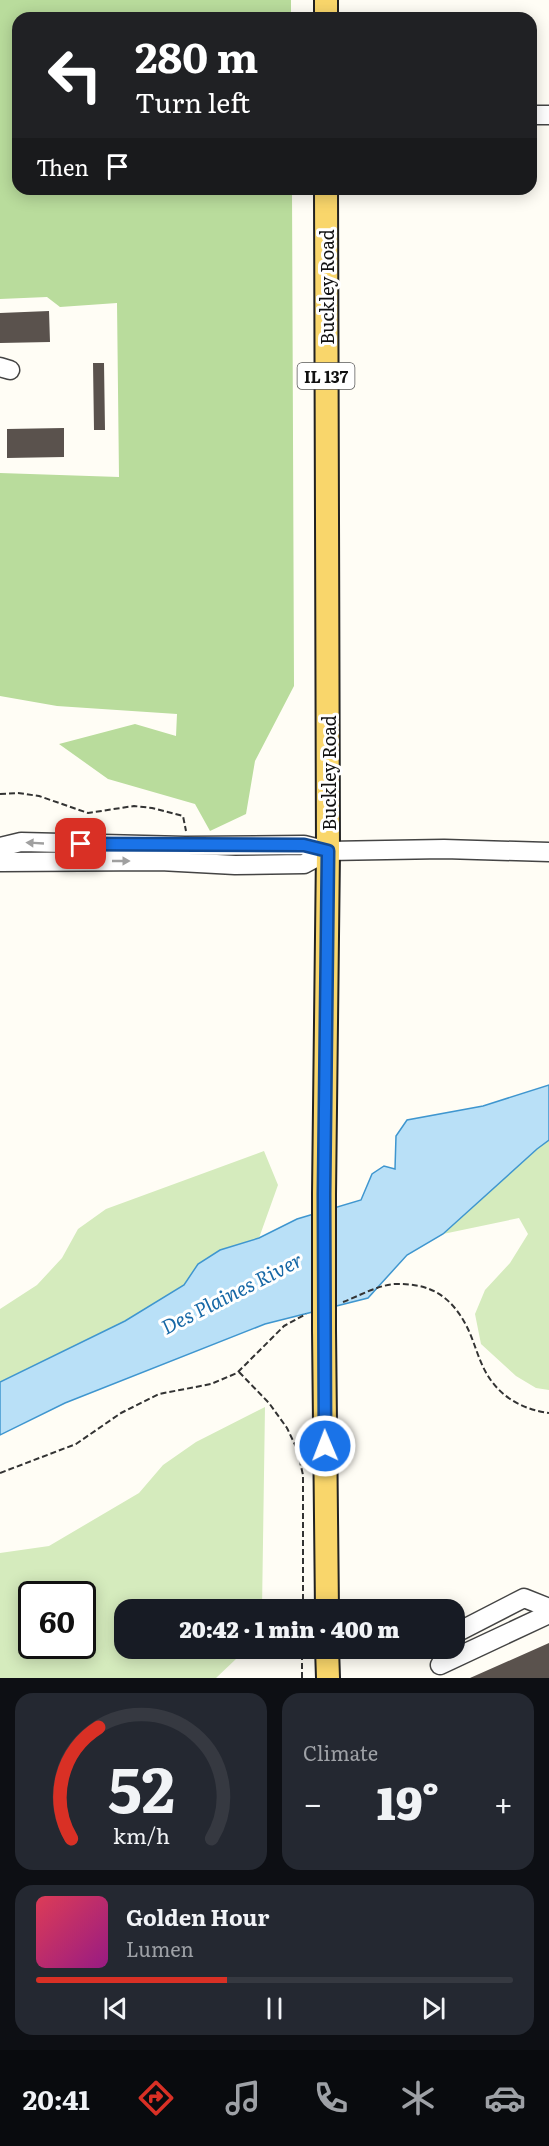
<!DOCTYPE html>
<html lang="en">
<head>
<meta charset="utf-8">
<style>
  body { margin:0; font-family:Literata,serif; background:#242831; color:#f1f3f6; height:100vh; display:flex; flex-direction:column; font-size:22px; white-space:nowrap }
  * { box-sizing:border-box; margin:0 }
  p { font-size:20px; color:#9ea1a6 }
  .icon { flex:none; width:33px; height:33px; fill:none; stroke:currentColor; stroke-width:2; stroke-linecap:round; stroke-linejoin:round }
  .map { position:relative; height:1678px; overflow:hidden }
  .details { display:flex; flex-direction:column; gap:15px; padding:15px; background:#0d0f14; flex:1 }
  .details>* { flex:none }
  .hud { position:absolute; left:12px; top:12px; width:525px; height:183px; border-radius:18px; box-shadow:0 3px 15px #0003; background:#202124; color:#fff; overflow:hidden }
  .speed { position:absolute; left:18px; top:1581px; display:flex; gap:12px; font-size:30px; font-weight:700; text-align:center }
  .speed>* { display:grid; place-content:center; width:78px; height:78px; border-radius:50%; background:#171b24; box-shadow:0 3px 15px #0003; line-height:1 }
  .speed .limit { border:3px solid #111; border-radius:9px; background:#fff; color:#111 }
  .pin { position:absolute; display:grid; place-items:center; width:51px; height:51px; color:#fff; margin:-26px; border-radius:12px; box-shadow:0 3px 9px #0006 }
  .me { position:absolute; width:66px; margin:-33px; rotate:359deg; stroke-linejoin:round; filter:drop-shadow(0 0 4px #0008) }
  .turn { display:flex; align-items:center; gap:21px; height:126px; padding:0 24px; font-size:27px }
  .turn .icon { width:78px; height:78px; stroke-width:2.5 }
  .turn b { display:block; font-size:42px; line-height:51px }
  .then { display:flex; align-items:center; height:57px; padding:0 24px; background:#0003; gap:12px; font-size:22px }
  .big { font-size:45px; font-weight:800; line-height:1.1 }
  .details .tile { flex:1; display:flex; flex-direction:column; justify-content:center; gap:9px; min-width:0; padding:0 21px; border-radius:18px; background:#242831 }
  .details .dial { align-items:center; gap:0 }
  .dial svg { height:156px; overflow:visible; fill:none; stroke:#363941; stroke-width:7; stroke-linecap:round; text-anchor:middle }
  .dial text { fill:#f1f3f6; stroke:none }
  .song { display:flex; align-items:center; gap:18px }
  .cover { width:72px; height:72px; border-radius:9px; background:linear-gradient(135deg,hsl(350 70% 55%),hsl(310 70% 35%)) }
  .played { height:6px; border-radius:3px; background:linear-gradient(90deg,#d93025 40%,#363941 40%) }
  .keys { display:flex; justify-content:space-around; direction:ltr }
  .heat { display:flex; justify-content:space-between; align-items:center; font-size:33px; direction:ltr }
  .details .tiles { flex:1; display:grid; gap:15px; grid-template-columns:1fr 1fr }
  .tile:last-child { grid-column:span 2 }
  .trip { position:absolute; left:114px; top:1599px; width:351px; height:60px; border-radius:18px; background:#171b24; box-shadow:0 3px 15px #0003; font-weight:800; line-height:60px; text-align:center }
  .menu { display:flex; height:96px; justify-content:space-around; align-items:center; background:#090b0e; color:#9ea1a6 }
  .menu .icon { width:42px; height:42px }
  .menu .active { color:#d93025 }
  .menu b { font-size:27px; color:#f1f3f6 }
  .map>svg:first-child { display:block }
  .green { fill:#d5ebbd; fill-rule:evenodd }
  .forest { fill:#b9dc9c }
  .water { fill:#b9e0f7; stroke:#3f96cf; stroke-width:1.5 }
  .building { fill:#5a524d }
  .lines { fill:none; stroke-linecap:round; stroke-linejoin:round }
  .minor-casing { stroke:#444; stroke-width:21 }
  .major-casing { stroke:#222; stroke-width:26 }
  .path { stroke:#333; stroke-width:2; stroke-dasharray:6 3; stroke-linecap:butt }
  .minor { stroke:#fff; stroke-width:18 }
  .major { stroke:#f9d66b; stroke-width:22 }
  .major-bridge-casing { stroke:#222; stroke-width:26; stroke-linecap:butt }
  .major-bridge { stroke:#f9d66b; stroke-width:22 }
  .oneway { fill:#a0a0a0 }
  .route-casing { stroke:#114b97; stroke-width:15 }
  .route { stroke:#1a73e8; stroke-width:10 }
  .labels { text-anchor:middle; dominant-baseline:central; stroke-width:6; stroke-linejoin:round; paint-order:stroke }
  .shield { fill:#fff; stroke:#585858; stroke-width:1.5 }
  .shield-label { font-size:16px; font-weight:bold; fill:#111 }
  .street-label { font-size:18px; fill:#111; stroke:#fff }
  .water-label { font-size:20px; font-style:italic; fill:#1768a6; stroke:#fff }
</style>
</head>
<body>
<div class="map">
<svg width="549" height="1678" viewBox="0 0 549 1678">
  <rect width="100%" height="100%" fill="#fffdf5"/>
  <path class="green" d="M 549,1140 L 549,1390 L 536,1388 L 516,1376 L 481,1344 L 475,1314 L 485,1290 L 510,1263 L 528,1234 L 519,1218 L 443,1234 L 537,1149 Z
    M 264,1151 L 278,1185 L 259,1238 L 220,1250 L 198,1264 L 184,1285 L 125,1321 L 0,1382 L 0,1309 L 37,1285 L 62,1258 L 78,1229 L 106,1209 Z
    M 265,1407 L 262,1609 L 124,1610 L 124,1648 L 242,1649 L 236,1659 L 216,1678 L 0,1678 L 0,1553 L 49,1546 L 139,1493 L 163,1465 L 196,1442 ZM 82,1594 L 82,1646 L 32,1646 L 32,1594 Z"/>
  <path class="forest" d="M 0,0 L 291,0 L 291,18 L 18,18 L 18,189 L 292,189 L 294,686 L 255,761 L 246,814 L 210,831 L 195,804 L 108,779 L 59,744 L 135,724 L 176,736 L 177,714 L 57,706 L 0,696 L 0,473 L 119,477 L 117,303 L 60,307 L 47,297 L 0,299 Z"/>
  <path class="water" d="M 549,1085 L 549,1140 L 537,1149 L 443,1234 L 407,1255 L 368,1298 L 265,1324 L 65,1403 L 0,1435 L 0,1382 L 125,1321 L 184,1285 L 198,1264 L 220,1250 L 259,1238 L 297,1219 L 361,1200 L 372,1174 L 384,1166 L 395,1169 L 396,1136 L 407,1120 L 483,1106 Z"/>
  <path class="building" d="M 49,311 L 50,342 L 0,343 L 0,313 Z
    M 93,363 L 104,363 L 105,430 L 94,430 Z
    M 64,428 L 64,457 L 7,458 L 7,429 Z
    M 549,1643 L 549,1678 L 470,1678 Z"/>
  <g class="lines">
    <defs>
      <path id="minor" d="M 531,115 L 549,115
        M 0,367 L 10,370
        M 0,847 L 21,842 L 185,846 L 304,845 L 328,851 L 444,849 L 549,852
        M 0,862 L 160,861 L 235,865 L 304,864 L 328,851
        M 454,1634 L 524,1598 L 549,1608
        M 440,1665 L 549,1614"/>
      <path id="major" d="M 326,0 L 326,18
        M 324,1194 L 328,851 L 326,189
        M 324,1330 L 327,1610
        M 327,1648 L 328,1678"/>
    </defs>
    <use href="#minor" class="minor-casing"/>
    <use href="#major" class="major-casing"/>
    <path class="path" d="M 0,794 L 18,793 L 39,796 L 88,813 L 134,806 L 152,808 L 183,816 L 186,831
      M 343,1302 C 359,1296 378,1285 395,1284 C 429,1283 450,1295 466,1325 C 476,1344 479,1366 493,1383 C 507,1401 527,1410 549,1413
      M 239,1372 L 269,1403 L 287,1428 L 297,1449 L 303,1475 L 303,1610
      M 0,1473 L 76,1444 L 121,1413 L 159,1394 L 211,1384 L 237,1373 L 284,1326 L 306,1314
      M 302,1678 L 302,1648"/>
    <use href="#minor" class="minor"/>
    <use href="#major" class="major"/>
    <defs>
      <path id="major-bridge" d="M 324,1330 L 324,1194"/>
    </defs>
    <use href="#major-bridge" class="major-bridge-casing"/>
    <use href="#major-bridge" class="major-bridge"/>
  </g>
  <defs><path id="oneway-solid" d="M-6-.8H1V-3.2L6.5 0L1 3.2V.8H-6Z" transform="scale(1.5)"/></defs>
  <g class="oneway">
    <use href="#oneway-solid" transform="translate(35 843) rotate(-177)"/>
    <use href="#oneway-solid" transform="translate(121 861)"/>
  </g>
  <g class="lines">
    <defs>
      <path id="route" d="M 81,844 L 304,845 L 328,851 L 324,1194 L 325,1446"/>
    </defs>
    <use href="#route" class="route-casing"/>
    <use href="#route" class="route"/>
  </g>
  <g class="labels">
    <rect class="shield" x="297.5" y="363" width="57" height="26" rx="4.5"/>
    <g class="shield-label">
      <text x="326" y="376">IL 137</text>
    </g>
    <g class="street-label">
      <text transform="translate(326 287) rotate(-90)">Buckley Road</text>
      <text transform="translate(328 773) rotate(-90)">Buckley Road</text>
    </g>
    <g class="water-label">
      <text transform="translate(231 1292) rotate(-27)">Des Plaines River</text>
    </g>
  </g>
</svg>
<div class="speed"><div class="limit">60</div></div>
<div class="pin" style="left:81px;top:844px;background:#d93025"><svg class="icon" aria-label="arrive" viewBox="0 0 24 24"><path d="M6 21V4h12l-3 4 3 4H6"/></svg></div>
<svg class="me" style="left:325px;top:1446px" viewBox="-20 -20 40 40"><circle r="17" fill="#1a73e8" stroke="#fff" stroke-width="3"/><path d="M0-11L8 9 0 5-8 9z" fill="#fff"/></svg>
<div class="trip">20:42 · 1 min · 400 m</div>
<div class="hud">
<div class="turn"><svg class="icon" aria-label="left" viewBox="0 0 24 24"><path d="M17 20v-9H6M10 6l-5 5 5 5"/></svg><div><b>280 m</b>Turn left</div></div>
<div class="then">Then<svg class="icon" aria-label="arrive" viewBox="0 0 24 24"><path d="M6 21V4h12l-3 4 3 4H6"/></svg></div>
</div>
</div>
<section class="details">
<div class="tiles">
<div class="tile dial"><svg viewBox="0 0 100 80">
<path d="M14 69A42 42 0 1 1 86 69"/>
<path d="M14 69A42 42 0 0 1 28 12" stroke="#d93025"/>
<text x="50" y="56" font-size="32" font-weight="700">52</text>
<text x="50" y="72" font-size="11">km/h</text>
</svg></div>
<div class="tile"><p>Climate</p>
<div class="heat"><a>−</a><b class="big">19°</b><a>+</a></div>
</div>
<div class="tile">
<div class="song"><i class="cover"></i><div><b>Golden Hour</b><p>Lumen</p></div></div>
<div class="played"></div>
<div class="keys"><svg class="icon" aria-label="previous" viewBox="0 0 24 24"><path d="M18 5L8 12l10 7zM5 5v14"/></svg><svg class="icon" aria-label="pause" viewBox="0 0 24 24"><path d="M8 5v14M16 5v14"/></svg><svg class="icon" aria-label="next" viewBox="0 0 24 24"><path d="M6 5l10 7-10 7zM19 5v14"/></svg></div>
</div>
</div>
</section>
<nav class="menu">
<b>20:41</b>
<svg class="icon active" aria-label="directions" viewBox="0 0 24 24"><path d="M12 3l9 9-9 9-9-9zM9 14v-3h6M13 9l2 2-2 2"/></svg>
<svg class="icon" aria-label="music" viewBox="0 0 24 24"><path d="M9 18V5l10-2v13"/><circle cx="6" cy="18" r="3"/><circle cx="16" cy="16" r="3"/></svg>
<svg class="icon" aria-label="phone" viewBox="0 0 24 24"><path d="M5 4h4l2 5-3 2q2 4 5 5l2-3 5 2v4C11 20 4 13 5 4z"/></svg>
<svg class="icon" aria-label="climate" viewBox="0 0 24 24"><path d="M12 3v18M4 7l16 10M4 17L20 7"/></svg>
<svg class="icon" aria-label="car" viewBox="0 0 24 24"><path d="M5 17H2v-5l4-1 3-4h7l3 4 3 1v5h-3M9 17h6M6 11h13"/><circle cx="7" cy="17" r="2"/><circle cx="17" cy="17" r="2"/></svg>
</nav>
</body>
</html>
